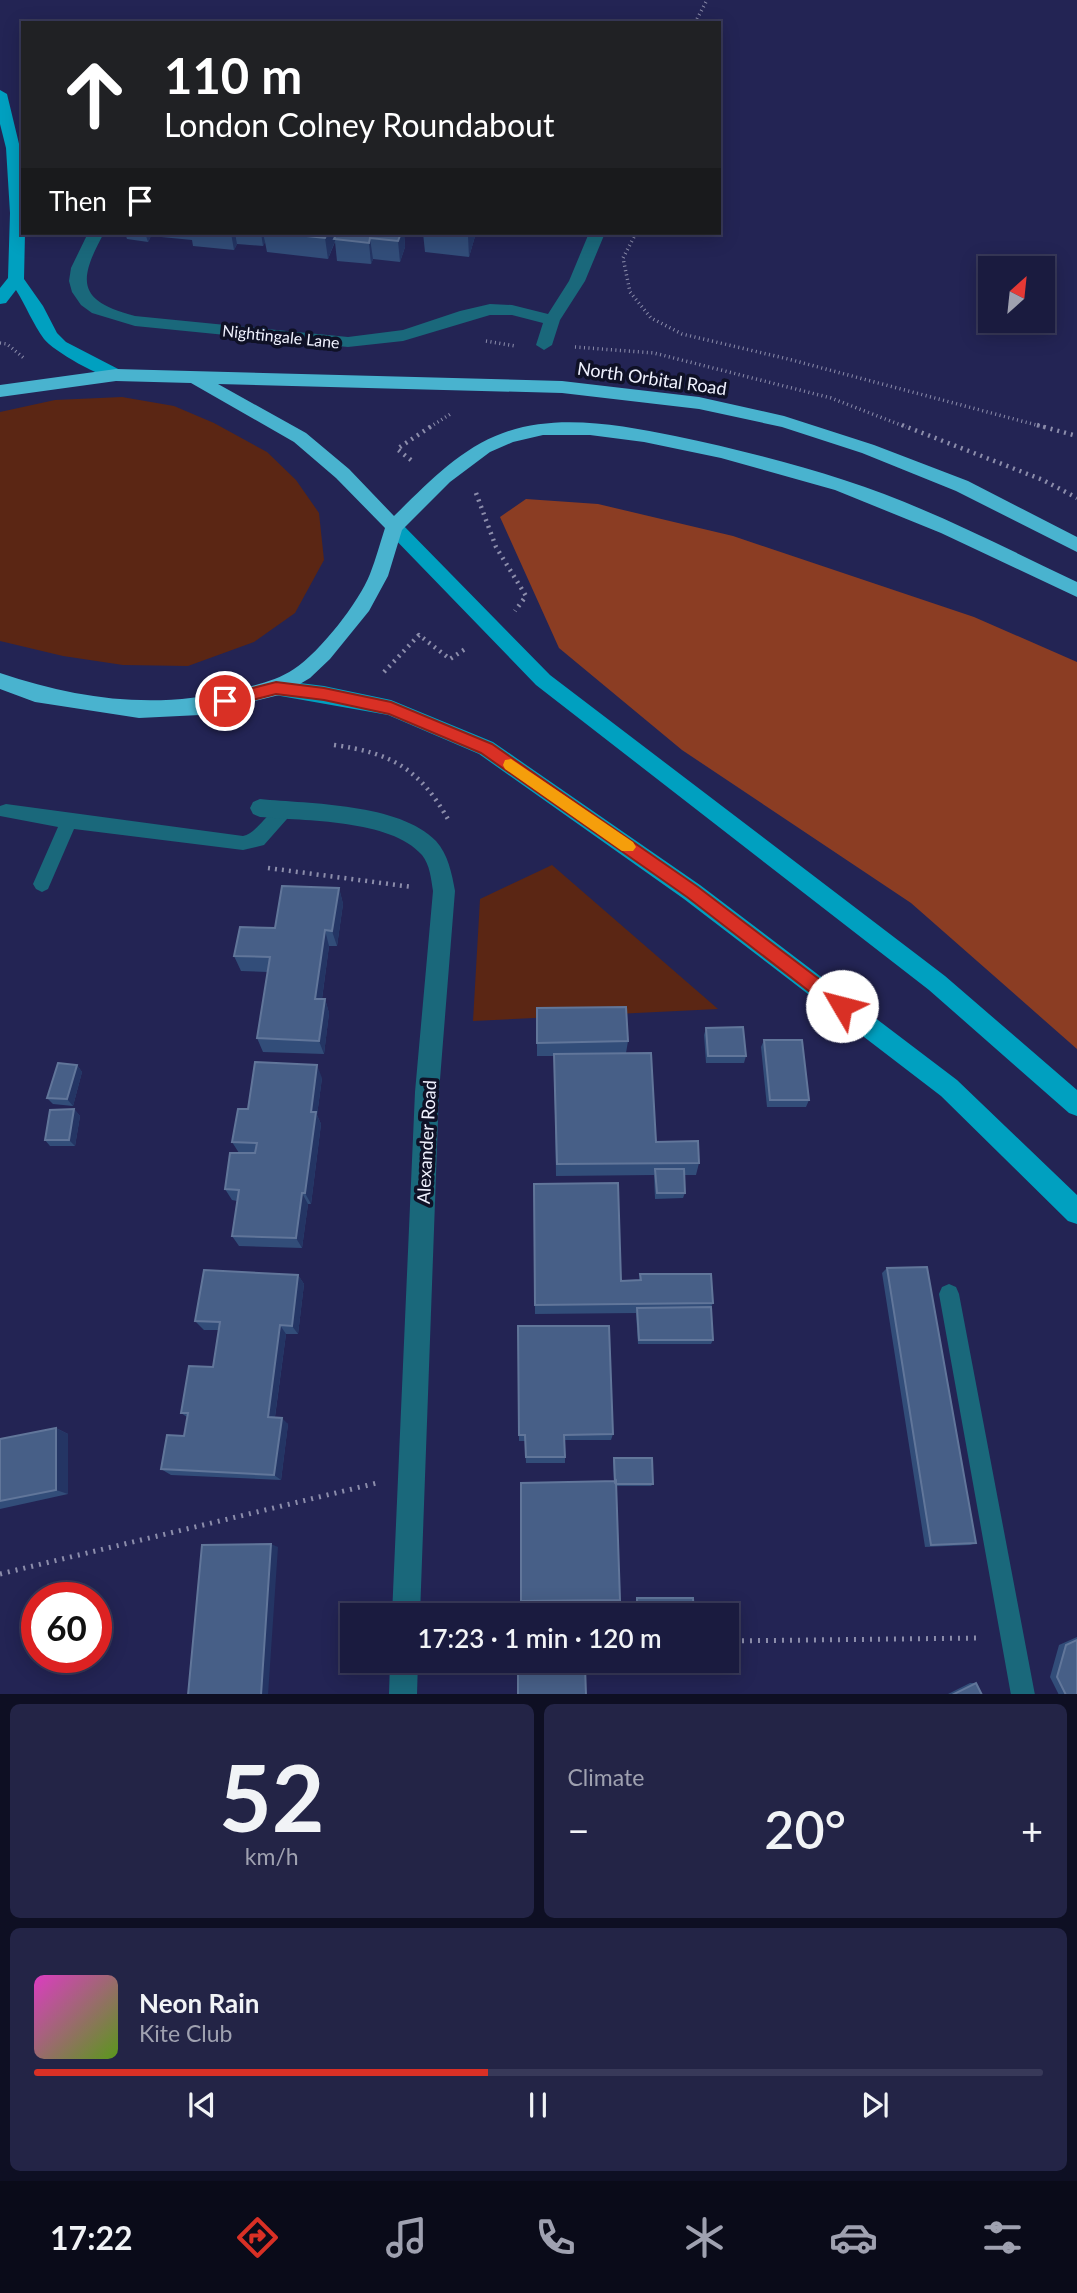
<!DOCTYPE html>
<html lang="en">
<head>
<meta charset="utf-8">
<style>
  body { margin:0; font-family:Lato,sans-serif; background:#232446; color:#f1f3f6; height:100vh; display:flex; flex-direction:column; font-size:26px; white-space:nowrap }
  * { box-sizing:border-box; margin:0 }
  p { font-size:23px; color:#9fa1b0 }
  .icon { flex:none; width:38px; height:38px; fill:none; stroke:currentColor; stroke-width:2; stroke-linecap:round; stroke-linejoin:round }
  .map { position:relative; height:1694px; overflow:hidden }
  .drawer { display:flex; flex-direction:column; gap:10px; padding:10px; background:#0e0f23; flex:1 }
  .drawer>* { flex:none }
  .hud { position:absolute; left:21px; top:21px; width:700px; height:214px; border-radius:0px; box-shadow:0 4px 18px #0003,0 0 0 2px #383959; background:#202124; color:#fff; overflow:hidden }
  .needle { width:46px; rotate:27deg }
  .buttons { position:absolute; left:978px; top:256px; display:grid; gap:14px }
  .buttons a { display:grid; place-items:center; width:77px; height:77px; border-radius:0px; background:#1a1b3f; box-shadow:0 4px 18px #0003,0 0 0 2px #383959; font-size:35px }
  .speed { position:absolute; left:21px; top:1582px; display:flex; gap:14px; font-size:35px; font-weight:700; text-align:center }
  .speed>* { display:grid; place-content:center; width:91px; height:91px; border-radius:50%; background:#1a1b3f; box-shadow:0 4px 18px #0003,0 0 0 2px #383959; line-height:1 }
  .speed .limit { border:10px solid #d22; background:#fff; color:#111 }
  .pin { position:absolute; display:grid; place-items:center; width:60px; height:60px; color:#fff; margin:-30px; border:4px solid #fff; border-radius:50%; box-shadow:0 2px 7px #0007 }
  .me { position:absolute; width:77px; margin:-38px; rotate:307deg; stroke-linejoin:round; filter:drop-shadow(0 0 5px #0008) }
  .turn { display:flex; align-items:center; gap:24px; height:147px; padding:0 28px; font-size:32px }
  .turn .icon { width:91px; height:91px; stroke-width:2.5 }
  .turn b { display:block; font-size:49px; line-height:60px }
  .then { display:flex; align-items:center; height:66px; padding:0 28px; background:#0003; gap:14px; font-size:26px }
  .big { font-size:52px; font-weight:600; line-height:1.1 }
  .drawer .tile { flex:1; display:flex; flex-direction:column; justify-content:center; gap:10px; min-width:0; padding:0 24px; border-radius:10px; background:#232446 }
  .drawer .dial { align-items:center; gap:0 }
  .dial b { font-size:91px; line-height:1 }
  .song { display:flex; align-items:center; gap:21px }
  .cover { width:84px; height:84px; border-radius:10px; background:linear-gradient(135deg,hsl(310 70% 55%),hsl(90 70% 35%)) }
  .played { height:7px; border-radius:4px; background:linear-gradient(90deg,#d93025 45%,#383959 45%) }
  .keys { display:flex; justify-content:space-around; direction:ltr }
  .heat { display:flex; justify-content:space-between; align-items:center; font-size:38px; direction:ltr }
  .drawer .tiles { flex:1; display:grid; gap:10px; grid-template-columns:1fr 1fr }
  .tile:last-child { grid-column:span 2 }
  .trip { position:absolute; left:340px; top:1603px; width:399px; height:70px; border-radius:0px; background:#1a1b3f; box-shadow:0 4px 18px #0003,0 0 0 2px #383959; font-weight:600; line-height:70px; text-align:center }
  .menu { display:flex; height:112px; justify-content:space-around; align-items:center; background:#0a0b19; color:#9fa1b0 }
  .menu .icon { width:49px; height:49px }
  .menu .on { color:#d93025 }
  .menu b { font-size:32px; color:#f1f3f6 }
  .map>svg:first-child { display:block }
  .green { fill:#5b2614 }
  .forest { fill:#8b3d23 }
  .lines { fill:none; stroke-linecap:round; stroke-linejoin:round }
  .path-far2 { stroke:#8c8dab; stroke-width:3.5; stroke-dasharray:1 3.5; stroke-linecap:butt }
  .path-far1 { stroke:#8c8dab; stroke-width:4.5; stroke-dasharray:2 5; stroke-linecap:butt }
  .path { stroke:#8c8dab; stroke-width:5; stroke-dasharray:2 6; stroke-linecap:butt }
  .lane { fill:#1a687b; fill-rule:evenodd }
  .street { fill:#1a687b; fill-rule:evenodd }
  .primary { fill:#00a0c0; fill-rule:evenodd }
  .highway { fill:#49b3cf; fill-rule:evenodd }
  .wall { fill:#324d79 }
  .shaded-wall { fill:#243564 }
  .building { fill:#475f87; stroke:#61769a; stroke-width:2 }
  .route { fill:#d93025; stroke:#8d1f18; stroke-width:2 }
  .slow { fill:#f59e0b }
  .labels { text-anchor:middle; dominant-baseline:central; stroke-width:7; stroke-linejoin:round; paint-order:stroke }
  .far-street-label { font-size:16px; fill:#eff1fe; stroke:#0f1126 }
  .street-label { font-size:18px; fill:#eff1fe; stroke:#0f1126 }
</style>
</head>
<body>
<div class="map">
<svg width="1077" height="1695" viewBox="0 0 1077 1695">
  <rect width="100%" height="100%" fill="#232454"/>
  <path class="green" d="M 122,397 L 174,406 L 214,423 L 267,452 L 296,480 L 319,513 L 324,560 L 295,613 L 254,642 L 188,666 L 123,665 L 63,656 L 0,641 L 0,412 L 55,400 Z
    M 552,865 L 718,1009 L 473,1021 L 480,899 Z"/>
  <path class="forest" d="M 526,499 L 598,504 L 733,536 L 974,617 L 1077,662 L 1077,1049 L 911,903 L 682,750 L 559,648 L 500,517 Z"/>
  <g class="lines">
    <path class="path-far2" d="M 695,23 L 707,0
      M 636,233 L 623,258 L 630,292 L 651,318 L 682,334 L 788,359 L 1044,427
      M 486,341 L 515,346
      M 0,343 L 7,344 L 25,359
      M 575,347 L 654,353 L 831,398 L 906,427
      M 430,427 L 452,413"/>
    <path class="path-far1" d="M 902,425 L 1043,480 L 1077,498
      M 1037,425 L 1077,436
      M 411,460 L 397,449 L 433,425
      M 476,493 L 496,547 L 526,596 L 515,611
      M 384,672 L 419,635 L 450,659 L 465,649
      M 334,745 C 392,753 420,769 449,821
      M 268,868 L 412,887"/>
    <path class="path" d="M 0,1574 L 377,1483
      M 726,1641 L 981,1638"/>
    <path class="lane" d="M 6,804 L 243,836 C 261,832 273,799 291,806 L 294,811 L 264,845 L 243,850 L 74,829 L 48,889 L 42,892 L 36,889 L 33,884 L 58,827 L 0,816 L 0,806 Z
      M 949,1284 L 956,1287 L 959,1294 L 1035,1695 L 1011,1695 L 939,1294 L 942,1287 Z"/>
    <path class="street" d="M 88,233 L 104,233 C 77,282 78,301 135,316 L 348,337 L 403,330 L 460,311 L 490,304 L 512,305 L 548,314 L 569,281 L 589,233 L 605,233 L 585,281 L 560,320 L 552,345 L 544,350 L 536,345 L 543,323 L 512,315 L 490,315 L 403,341 L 348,347 L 135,326 L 92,313 L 81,305 L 72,292 L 69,281 L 71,268 Z
      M 260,799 C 310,804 399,803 436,841 C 448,854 452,874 455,891 L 439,1092 L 420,1615 L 392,1615 L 415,1092 L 433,891 C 431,879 430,865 422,855 C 391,819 304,821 260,817 L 253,814 L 250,808 L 253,802 Z
      M 390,1661 L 418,1661 L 417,1695 L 389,1695 Z"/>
    <path class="primary" d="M 0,90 L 7,94 L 20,148 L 23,233 L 25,233 L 24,279 L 43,306 L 57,333 L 66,342 L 122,371 L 124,375 L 122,379 C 108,383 53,351 44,339 C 33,324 26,306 16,290 L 6,303 L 0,304 L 0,288 L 8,278 L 10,213 L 6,148 L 0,124 Z
      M 394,520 L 400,522 L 550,675 L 945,976 L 1077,1090 L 1077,1116 L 1069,1113 L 929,990 L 536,685 L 388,532 L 385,527 L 388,522 Z
      M 276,680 L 324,686 L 391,700 L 493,742 L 700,885 L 957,1080 L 1077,1195 L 1077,1224 L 1068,1221 L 941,1096 L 684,899 L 479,754 L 388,715 L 269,694 L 266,688 L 269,682 Z"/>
    <path class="highway" d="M 116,369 L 562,381 L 699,397 L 784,416 L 874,445 L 968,481 L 1077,537 L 1077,552 L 956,491 L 862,453 L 782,427 L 699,409 L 562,393 L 218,384 L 306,433 L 349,469 L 394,516 C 427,484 459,449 503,433 C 557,413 620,425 675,436 C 732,448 789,462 844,480 C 925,506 1001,546 1077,582 L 1077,597 L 941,533 L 835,490 L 721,458 L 644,442 L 590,435 L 543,435 L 513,442 L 490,452 L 450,482 L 402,530 L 388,576 L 369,611 L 330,659 L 310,678 L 283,694 L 200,715 L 139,718 L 35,702 L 0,689 L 0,673 C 77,699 155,710 235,690 C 256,685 276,681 294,669 C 320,652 359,602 370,574 C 376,559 380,543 385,528 L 336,478 L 294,442 L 191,383 L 116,381 L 0,397 L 0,385 Z"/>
  </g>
  <path class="wall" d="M 125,233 L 404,233 L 405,247 L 400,262 L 373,259 L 371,264 L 337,261 L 335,242 L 328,259 L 267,252 L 265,242 L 263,246 L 237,244 L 234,250 L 193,246 L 192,240 L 151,236 L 148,242 L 127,239 Z
    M 423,233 L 476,233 L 469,257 L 425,252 Z
    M 339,888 L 343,904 L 337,946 L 329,946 L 322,999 L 325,999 L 329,1013 L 324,1054 L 263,1052 L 257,1038 L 268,972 L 241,971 L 234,956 L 275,928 Z
    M 537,1008 L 628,1041 L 626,1053 L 656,1142 L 699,1163 L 696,1175 L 684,1175 L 685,1193 L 683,1198 L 655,1199 L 654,1175 L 556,1176 L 554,1056 L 537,1056 Z
    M 706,1028 L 746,1056 L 744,1063 L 706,1063 L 704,1035 Z
    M 764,1040 L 809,1100 L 806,1107 L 767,1107 L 761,1047 Z
    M 77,1065 L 82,1072 L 73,1106 L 53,1104 L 47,1098 Z
    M 322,1078 L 317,1115 L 321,1124 L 311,1204 L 308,1204 L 302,1248 L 239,1246 L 232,1236 L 237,1201 L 232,1200 L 225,1189 L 239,1153 L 232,1142 L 248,1109 Z
    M 74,1109 L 80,1116 L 75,1146 L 50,1146 L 45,1140 Z
    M 534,1184 L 621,1281 L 639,1280 L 640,1274 L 713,1303 L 711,1307 L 713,1340 L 711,1344 L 638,1344 L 636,1313 L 535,1314 Z
    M 887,1268 L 976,1543 L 970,1545 L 925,1547 L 882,1273 Z
    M 298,1275 L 304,1284 L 298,1334 L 286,1334 L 275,1417 L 288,1424 L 281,1480 L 171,1475 L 161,1469 L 184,1436 L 187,1417 L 181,1413 L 213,1367 L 219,1330 L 204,1330 L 195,1321 Z
    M 56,1428 L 68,1434 L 68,1494 L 0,1509 L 0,1439 Z
    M 613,1434 L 611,1440 L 565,1440 L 565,1463 L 526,1463 L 525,1441 L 519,1441 L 519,1435 Z
    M 614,1458 L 653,1484 L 651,1486 L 616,1486 L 620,1600 L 618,1602 L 521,1603 L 521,1601 L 614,1482 L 613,1461 Z
    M 1077,1637 L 1077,1695 L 1059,1695 L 1050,1677 L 1059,1645 Z
    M 970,1683 L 976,1683 L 982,1695 L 946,1695 Z"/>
  <path class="shaded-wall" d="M 145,233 L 150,233 L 151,236 L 148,242 Z
    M 231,233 L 235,233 L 237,244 L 234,250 Z
    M 261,233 L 263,233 L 265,242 L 263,246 Z
    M 327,233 L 338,233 L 328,259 L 325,238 Z
    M 401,233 L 404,233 L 405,247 L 400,262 L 398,241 Z
    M 469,233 L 476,233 L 469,257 L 468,236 Z
    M 370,238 L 373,259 L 371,264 L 369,243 Z
    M 339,888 L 343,904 L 337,946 L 332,931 Z
    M 325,930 L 329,946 L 320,1013 L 315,999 Z
    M 325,999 L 329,1013 L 324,1054 L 319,1041 Z
    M 77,1065 L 82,1072 L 73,1106 L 67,1099 Z
    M 317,1065 L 322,1078 L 317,1115 L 321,1124 L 311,1204 L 305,1193 L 311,1112 Z
    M 74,1109 L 80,1116 L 75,1146 L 69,1140 Z
    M 302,1193 L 308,1204 L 302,1248 L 296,1238 Z
    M 298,1275 L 304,1284 L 298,1334 L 292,1326 Z
    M 280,1325 L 286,1334 L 274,1423 L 268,1417 Z
    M 282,1418 L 288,1424 L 281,1480 L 274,1475 Z
    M 56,1428 L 68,1434 L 68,1494 L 56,1490 Z
    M 271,1544 L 278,1547 L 268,1695 L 261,1695 Z"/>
  <path class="building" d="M 278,233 L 327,233 L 325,238 Z
    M 337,233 L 401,233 L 398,241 L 370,238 L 369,243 L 334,239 Z
    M 439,233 L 469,233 L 468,236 Z
    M 282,886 L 339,888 L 332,931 L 325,930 L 315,999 L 325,999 L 319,1041 L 257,1038 L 270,957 L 234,956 L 240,927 L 275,928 Z
    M 626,1007 L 628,1041 L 537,1043 L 537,1008 Z
    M 743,1027 L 746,1056 L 708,1056 L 706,1028 Z
    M 764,1040 L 802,1040 L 809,1100 L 770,1100 Z
    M 651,1053 L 656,1142 L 698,1141 L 699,1163 L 557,1164 L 554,1054 Z
    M 255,1062 L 317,1065 L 311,1112 L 316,1112 L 305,1193 L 302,1193 L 296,1238 L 232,1236 L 239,1190 L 225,1189 L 230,1153 L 255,1153 L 257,1143 L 232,1142 L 238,1109 L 248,1109 Z
    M 58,1063 L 77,1065 L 67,1099 L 47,1098 Z
    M 74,1109 L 69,1140 L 45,1140 L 50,1110 Z
    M 655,1169 L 684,1169 L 685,1193 L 657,1193 Z
    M 618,1183 L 621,1281 L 641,1280 L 640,1274 L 711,1274 L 713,1303 L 535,1305 L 534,1184 Z
    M 927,1267 L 976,1543 L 931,1545 L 887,1268 Z
    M 204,1270 L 298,1275 L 292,1326 L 280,1325 L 268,1417 L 282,1418 L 274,1475 L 161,1469 L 167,1435 L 184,1436 L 188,1413 L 181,1413 L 189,1366 L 213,1367 L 220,1322 L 195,1321 Z
    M 711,1307 L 713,1340 L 639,1340 L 637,1308 Z
    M 518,1326 L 609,1326 L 613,1434 L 564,1435 L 565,1457 L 526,1457 L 525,1435 L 519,1435 Z
    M 56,1428 L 56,1490 L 0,1501 L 0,1439 Z
    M 614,1458 L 652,1458 L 653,1484 L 616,1484 L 616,1481 L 615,1482 Z
    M 616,1481 L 620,1600 L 521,1601 L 521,1483 Z
    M 271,1544 L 261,1695 L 188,1695 L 202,1545 Z
    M 637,1598 L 693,1598 L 694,1615 L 637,1615 Z
    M 1077,1640 L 1077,1695 L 1066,1695 L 1057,1677 L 1066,1645 Z
    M 518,1666 L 585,1666 L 586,1695 L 518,1695 Z
    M 976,1683 L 982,1695 L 952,1695 Z"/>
  <path class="route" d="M 276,682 L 324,688 L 391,702 L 492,744 L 698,887 L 848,1001 L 851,1006 L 848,1012 L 842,1014 L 836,1012 L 687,897 L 481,753 L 389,714 L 324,700 L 276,694 L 225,707 L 218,701 L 225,695 Z"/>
  <path class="slow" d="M 511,759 L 633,842 L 636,847 L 633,851 L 622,851 L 505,769 L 503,765 L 505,760 Z"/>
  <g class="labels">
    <g class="far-street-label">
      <text transform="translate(281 336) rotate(6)">Nightingale Lane</text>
    </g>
    <g class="street-label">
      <text transform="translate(652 378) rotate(8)">North Orbital Road</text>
      <text transform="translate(426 1142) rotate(-87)">Alexander Road</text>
    </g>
  </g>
</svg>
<div class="buttons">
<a><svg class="needle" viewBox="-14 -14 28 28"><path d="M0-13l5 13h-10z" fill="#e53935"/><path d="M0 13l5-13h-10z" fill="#9fa1b0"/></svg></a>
</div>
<div class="speed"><div class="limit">60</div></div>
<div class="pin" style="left:225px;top:701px;background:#d93025"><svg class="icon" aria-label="arrive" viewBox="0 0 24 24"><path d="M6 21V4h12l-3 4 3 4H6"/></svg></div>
<svg class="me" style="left:842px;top:1006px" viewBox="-20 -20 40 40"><circle r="19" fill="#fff"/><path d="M0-13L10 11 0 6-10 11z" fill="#d93025"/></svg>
<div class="trip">17:23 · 1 min · 120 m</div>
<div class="hud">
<div class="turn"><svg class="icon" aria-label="ahead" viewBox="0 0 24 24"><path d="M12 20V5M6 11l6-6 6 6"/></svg><div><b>110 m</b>London Colney Roundabout</div></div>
<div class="then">Then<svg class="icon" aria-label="arrive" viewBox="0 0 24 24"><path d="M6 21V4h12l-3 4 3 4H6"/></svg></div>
</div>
</div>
<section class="drawer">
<div class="tiles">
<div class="tile dial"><b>52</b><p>km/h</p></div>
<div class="tile"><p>Climate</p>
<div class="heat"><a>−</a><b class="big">20°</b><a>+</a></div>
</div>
<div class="tile">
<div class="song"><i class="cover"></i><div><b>Neon Rain</b><p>Kite Club</p></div></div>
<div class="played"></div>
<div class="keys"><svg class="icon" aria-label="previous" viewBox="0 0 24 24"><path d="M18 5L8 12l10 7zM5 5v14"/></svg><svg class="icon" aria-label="pause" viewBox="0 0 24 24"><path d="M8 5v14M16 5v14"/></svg><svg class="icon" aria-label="next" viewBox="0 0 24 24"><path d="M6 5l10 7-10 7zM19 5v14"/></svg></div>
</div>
</div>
</section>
<nav class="menu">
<b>17:22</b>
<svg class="icon on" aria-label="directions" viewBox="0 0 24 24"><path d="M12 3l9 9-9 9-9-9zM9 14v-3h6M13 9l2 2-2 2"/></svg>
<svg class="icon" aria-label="music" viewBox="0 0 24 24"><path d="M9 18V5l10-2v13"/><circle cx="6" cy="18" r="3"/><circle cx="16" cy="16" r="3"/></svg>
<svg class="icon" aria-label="phone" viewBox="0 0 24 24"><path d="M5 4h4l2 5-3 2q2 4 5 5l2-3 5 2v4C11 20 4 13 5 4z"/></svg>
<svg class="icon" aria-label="climate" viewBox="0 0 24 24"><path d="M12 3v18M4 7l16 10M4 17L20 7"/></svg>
<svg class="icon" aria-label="car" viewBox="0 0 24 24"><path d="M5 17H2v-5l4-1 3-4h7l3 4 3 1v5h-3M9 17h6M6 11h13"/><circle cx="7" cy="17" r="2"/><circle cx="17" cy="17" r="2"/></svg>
<svg class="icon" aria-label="filters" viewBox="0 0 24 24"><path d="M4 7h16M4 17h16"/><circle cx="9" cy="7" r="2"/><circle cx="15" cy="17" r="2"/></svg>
</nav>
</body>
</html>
